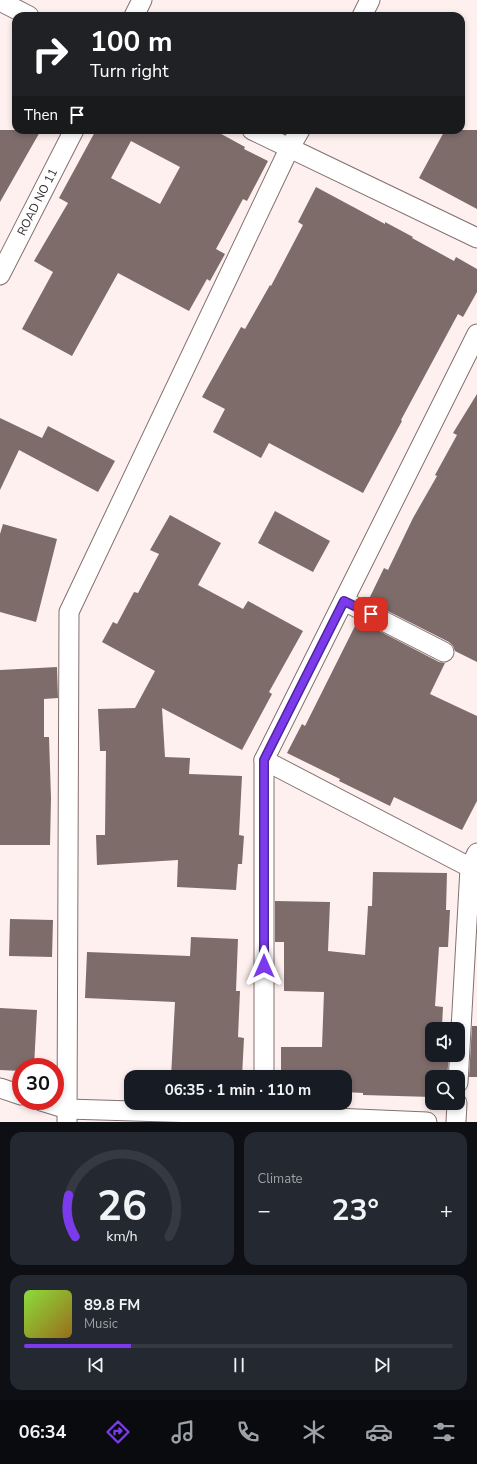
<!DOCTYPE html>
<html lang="en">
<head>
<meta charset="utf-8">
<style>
  body { margin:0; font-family:"Nunito Sans",sans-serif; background:#242831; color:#f1f3f6; height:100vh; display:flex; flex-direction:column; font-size:15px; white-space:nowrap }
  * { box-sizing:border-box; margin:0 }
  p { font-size:13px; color:#9ea1a6 }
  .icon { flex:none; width:22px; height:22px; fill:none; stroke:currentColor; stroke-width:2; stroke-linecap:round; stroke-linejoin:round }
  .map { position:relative; height:1122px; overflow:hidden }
  .panel { display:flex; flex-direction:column; gap:10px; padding:10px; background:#0d0f14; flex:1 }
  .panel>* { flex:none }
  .hud { position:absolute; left:12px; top:12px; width:453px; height:122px; border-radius:12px; box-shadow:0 2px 6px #0003; background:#202124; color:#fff; overflow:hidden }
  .fabs { position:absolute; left:425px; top:1022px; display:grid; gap:8px }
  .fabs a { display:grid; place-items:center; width:40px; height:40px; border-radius:8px; background:#171b24; box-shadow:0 2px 6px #0003; font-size:20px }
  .speed { position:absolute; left:12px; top:1058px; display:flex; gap:8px; font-size:20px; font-weight:700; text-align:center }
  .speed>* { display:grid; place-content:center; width:52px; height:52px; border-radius:50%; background:#171b24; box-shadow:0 2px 6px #0003; line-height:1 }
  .speed .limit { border:6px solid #d22; background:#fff; color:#111 }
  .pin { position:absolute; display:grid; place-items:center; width:34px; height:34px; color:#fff; margin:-17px; border-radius:8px; box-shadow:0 2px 6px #0006 }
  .me { position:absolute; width:44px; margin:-22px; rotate:0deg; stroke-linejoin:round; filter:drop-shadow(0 0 3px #0008) }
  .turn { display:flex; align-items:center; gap:14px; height:84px; padding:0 12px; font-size:18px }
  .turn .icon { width:52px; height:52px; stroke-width:2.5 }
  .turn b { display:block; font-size:28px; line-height:34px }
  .then { display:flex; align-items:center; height:38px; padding:0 12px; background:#0003; gap:8px; font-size:15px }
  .big { font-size:30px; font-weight:700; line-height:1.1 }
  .panel .tile { flex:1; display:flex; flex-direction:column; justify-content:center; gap:6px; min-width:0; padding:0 14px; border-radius:12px; background:#242831 }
  .panel .dial { align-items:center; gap:0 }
  .dial svg { height:104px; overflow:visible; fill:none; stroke:#363941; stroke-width:7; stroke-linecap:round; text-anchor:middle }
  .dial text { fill:#f1f3f6; stroke:none }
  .song { display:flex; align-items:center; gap:12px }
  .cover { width:48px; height:48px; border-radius:6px; background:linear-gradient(135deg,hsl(90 70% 55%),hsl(40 70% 35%)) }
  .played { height:4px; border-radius:2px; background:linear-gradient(90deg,#7c3aed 25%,#363941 25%) }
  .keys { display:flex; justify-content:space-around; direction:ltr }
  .heat { display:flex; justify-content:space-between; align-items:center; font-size:22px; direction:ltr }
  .panel .tiles { flex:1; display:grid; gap:10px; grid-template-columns:1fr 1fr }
  .tile:last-child { grid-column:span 2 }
  .trip { position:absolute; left:124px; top:1070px; width:228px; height:40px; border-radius:12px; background:#171b24; box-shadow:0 2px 6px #0003; font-weight:700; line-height:40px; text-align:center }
  .tabs { display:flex; height:64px; justify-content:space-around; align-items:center; background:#090b0e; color:#9ea1a6 }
  .tabs .icon { width:28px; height:28px }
  .tabs .active { color:#7c3aed }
  .tabs b { font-size:18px; color:#f1f3f6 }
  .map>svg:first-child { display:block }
  .building { fill:#7e6c6b; fill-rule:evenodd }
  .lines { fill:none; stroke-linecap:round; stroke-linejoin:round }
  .street-casing { stroke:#83706f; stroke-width:21 }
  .street { stroke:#fff; stroke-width:19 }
  .route-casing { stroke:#51269a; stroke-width:10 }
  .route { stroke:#7c3aed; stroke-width:7 }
  .labels { text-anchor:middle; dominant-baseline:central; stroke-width:4; stroke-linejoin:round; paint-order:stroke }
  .street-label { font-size:12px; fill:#312929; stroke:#fff }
</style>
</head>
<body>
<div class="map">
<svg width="477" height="1122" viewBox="0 0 477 1122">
  <rect width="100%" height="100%" fill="#fdf0ef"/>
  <path class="building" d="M 0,130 L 41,130 L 0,202 Z
    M 96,130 L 214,130 L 245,147 L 244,149 L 268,161 L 247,201 L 243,199 L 216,249 L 225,254 L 210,281 L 207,279 L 189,311 L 118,273 L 72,356 L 22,329 L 53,272 L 34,261 L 68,203 L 59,198 ZM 131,141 L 180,167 L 160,204 L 111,178 Z
    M 445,130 L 477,130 L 477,209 L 419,178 Z
    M 316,187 L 385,224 L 385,222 L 413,237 L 412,238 L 454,261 L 456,257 L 477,269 L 477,292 L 463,317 L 458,314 L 401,420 L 402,421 L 363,493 L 269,443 L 261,458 L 213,432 L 225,409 L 202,397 L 241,327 L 245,329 L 270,285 L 271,286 L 303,225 L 298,222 Z
    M 477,394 L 477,662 L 455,651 L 453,646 L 449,642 L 368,601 L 384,568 L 388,570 L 413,518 L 437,476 L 435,475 L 457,435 L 453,433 Z
    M 0,418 L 42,438 L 48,426 L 115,461 L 98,492 L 19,450 L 0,490 Z
    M 275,511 L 330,541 L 313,572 L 258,543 Z
    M 170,515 L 221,543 L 198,585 L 243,609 L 248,601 L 303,631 L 269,692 L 272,694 L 242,750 L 162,708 L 165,757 L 190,758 L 189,774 L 242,776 L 239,835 L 244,836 L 242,864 L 238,864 L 236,890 L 177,887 L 178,860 L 97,865 L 96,835 L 105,835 L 106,751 L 100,751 L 98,709 L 135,708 L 155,671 L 102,642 L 113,622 L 117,624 L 134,592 L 138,593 L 159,554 L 150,550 Z
    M 3,524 L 57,539 L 36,622 L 0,612 L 0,534 Z
    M 358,620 L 439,662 L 445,663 L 430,694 L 477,716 L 477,801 L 462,830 L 394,797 L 390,806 L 339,781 L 340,779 L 287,753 L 302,724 L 305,726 Z
    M 57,667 L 58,698 L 44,699 L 44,737 L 49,737 L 51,798 L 50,845 L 0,845 L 0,670 Z
    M 373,872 L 447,873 L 446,910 L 450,910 L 448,947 L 439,947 L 435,1006 L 443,1007 L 442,1026 L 450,1026 L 450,1029 L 432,1029 L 432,1055 L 449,1055 L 447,1077 L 432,1077 L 432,1097 L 363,1095 L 363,1093 L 345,1092 L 345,1077 L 281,1077 L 281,1047 L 322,1047 L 324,992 L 284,991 L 284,942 L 275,942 L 275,901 L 330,902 L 328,951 L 365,955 L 368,906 L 372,906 Z
    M 10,919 L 53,920 L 52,957 L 9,956 Z
    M 191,937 L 238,939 L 236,991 L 240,991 L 238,1037 L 244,1038 L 242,1077 L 171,1077 L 175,1002 L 85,998 L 87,952 L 190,956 Z
    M 0,1008 L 37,1010 L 34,1067 L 21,1067 L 21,1071 L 0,1070 Z
    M 472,1026 L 477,1026 L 477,1077 L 469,1077 Z"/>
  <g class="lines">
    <defs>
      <g id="street">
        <path d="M 0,1 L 29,16"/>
        <path d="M 134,16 L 142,0"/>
        <path d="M 362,16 L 370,0"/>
        <path d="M 252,130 L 477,238"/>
        <path id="s1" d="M 0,275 L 74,130"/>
        <path d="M 344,601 L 444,652"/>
        <path d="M 264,760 L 477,871"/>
        <path d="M 264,1077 L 264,760 L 477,334"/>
        <path d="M 458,1083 L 470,868 L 477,853"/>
        <path d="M 0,1088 L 21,1095"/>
        <path d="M 41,1101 L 67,1109 L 264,1115 L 427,1122"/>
        <path d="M 67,1122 L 69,612 L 289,149 L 300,130"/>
        <path d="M 456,1122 L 457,1103"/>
      </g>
    </defs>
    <use href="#street" class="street-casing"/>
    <use href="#street" class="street"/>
  </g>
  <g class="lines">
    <defs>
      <path id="route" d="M 264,966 L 264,760 L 344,601 L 371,614"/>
    </defs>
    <use href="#route" class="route-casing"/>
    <use href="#route" class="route"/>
  </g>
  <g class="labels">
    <g class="street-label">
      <text stroke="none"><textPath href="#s1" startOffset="82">ROAD NO 11</textPath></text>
    </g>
  </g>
</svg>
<div class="fabs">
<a><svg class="icon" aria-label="sound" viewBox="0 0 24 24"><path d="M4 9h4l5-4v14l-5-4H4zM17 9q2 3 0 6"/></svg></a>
<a><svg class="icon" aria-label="search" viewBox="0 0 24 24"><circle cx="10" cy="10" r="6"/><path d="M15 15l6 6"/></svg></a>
</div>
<div class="speed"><div class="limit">30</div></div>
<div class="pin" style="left:371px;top:614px;background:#d93025"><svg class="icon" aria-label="arrive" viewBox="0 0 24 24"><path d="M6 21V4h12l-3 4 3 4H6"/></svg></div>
<svg class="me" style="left:264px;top:966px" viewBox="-20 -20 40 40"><path d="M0-17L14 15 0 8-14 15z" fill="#7c3aed" stroke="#fff" stroke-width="4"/></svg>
<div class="trip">06:35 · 1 min · 110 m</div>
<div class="hud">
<div class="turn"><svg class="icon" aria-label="right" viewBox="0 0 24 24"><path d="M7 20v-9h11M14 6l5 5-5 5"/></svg><div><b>100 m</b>Turn right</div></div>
<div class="then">Then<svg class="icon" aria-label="arrive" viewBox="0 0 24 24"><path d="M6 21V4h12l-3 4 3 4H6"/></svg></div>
</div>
</div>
<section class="panel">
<div class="tiles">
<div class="tile dial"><svg viewBox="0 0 100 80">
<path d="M14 69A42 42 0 1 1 86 69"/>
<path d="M14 69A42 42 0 0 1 9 37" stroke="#7c3aed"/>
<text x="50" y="56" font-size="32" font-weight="700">26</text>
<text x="50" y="72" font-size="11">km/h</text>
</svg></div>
<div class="tile"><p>Climate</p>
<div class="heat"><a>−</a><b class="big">23°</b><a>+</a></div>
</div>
<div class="tile">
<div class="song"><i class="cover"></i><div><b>89.8 FM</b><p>Music</p></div></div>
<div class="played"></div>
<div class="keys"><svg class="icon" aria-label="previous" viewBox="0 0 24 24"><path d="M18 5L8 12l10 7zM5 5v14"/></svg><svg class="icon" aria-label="pause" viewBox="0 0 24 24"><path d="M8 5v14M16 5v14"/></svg><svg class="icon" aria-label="next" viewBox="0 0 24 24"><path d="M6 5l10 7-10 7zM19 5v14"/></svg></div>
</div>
</div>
</section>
<nav class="tabs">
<b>06:34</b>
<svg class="icon active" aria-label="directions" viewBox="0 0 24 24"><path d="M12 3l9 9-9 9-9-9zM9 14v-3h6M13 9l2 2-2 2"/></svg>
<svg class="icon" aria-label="music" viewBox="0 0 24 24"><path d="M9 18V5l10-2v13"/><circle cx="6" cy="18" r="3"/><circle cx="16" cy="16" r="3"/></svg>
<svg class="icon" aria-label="phone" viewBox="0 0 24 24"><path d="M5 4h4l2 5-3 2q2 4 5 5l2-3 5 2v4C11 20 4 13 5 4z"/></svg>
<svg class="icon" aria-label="climate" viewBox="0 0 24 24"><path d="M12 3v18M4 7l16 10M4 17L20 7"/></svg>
<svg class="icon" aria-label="car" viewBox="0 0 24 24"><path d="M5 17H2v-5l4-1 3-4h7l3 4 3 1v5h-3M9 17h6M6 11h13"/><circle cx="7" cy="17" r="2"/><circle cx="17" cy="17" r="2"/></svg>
<svg class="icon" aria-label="filters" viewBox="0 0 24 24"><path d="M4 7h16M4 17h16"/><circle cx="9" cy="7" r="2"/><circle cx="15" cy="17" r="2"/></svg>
</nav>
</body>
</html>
